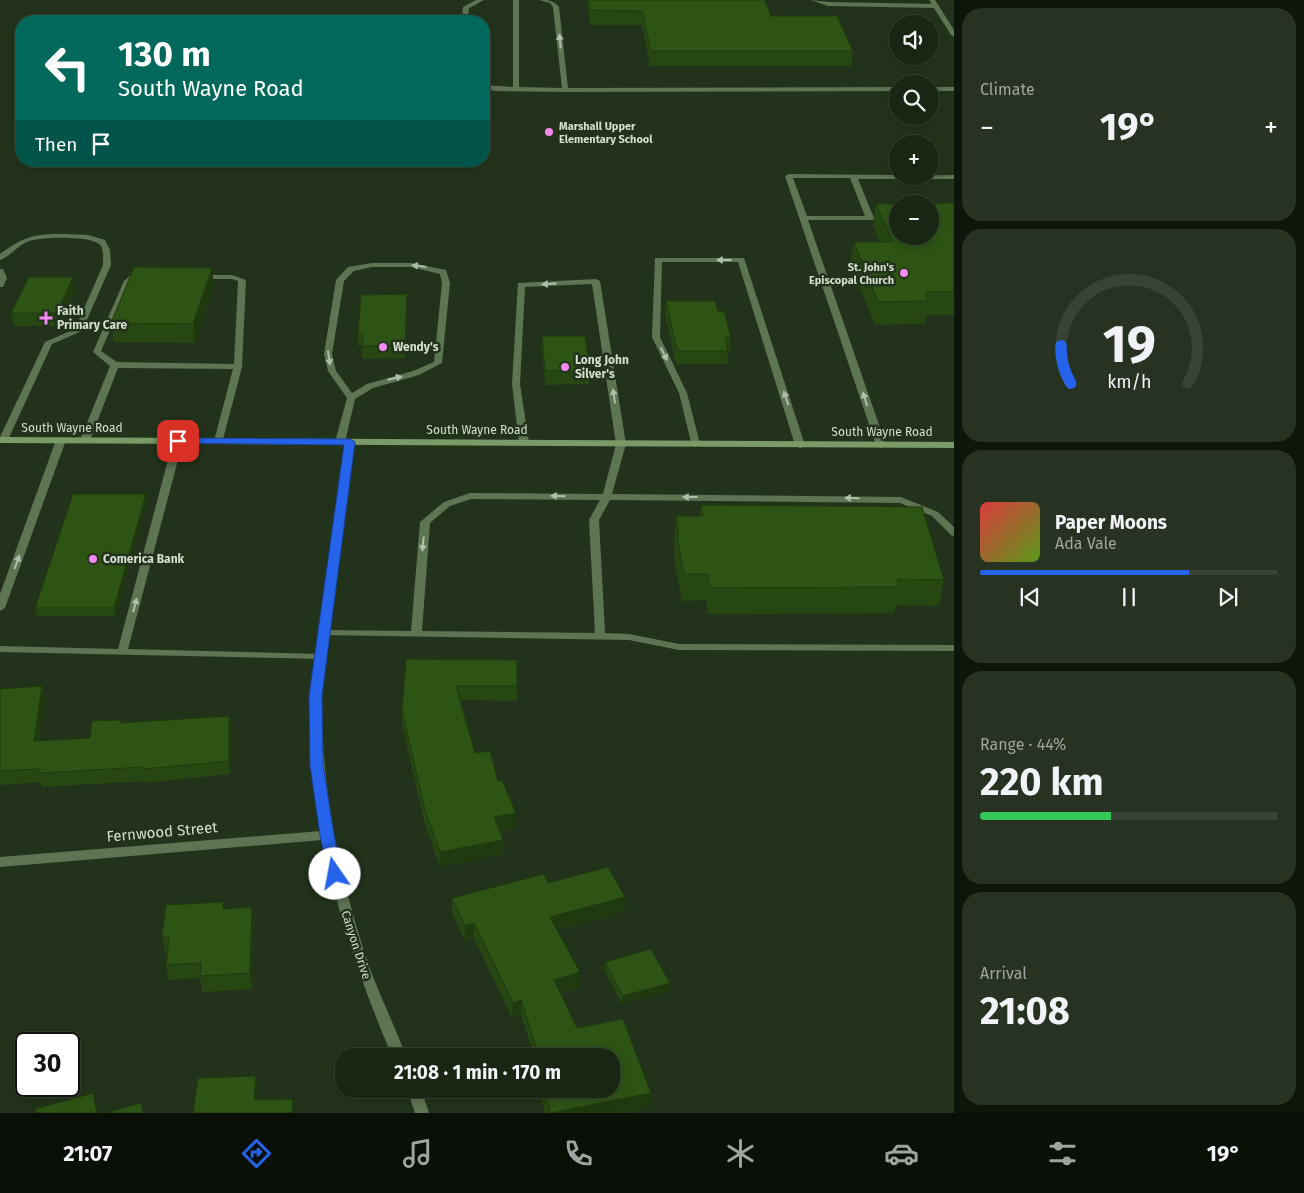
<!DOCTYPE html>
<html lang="en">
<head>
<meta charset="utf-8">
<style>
  body { margin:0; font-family:"Fira Sans",sans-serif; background:#273222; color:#f1f3f6; height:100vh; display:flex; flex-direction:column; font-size:19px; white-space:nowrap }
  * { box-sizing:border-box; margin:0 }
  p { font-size:16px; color:#9fa5a0 }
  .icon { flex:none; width:28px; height:28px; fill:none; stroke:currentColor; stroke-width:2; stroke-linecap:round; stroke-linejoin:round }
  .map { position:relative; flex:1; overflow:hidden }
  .side { display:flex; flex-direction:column; gap:8px; padding:8px; background:#0e150b; width:350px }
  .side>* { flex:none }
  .banner { position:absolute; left:15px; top:15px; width:475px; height:152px; border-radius:20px; box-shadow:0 2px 12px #0003,0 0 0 1px #384334; background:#00695c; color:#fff; overflow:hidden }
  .tools { position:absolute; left:889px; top:15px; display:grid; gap:10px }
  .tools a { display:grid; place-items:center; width:50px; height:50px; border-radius:50%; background:#1a2614; box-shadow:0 2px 12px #0003,0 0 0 1px #384334; font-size:25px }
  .speed { position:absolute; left:15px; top:1032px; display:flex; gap:10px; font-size:25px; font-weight:700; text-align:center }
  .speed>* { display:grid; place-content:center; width:65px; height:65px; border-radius:50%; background:#1a2614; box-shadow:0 2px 12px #0003,0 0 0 1px #384334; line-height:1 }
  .speed .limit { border:2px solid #111; border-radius:8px; background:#fff; color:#111 }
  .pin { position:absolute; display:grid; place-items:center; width:42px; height:42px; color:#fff; margin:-21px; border-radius:10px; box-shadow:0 2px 8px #0006 }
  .me { position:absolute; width:55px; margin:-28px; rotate:348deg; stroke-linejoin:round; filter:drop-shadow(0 0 4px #0008) }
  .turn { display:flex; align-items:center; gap:18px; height:105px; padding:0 20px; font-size:22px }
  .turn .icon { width:65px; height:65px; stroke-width:2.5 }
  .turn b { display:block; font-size:35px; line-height:42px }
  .then { display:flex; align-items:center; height:48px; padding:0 20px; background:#0003; gap:10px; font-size:19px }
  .big { font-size:38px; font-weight:700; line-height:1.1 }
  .side .card { flex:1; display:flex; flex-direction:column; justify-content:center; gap:8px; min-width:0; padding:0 18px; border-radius:20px; background:#273222 }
  .side .dial { align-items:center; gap:0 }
  .dial svg { height:130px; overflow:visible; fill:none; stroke:#384334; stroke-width:7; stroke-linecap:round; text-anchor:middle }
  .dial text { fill:#f1f3f6; stroke:none }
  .song { display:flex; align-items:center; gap:15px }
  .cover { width:60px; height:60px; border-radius:8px; background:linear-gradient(135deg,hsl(0 70% 55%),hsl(90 70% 35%)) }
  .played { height:5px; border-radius:2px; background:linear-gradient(90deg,#2563eb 70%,#384334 70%) }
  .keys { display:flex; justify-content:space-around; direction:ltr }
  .heat { display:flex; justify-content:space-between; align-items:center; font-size:28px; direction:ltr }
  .charge { height:8px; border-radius:4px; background:linear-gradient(90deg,#34c759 44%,#384334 0) }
  .trip { position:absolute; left:335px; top:1048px; width:285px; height:50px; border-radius:20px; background:#1a2614; box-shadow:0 2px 12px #0003,0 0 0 1px #384334; font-weight:700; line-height:50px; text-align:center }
  .tabs { display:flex; height:80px; justify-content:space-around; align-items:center; background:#0a0f08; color:#9fa5a0 }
  .tabs .icon { width:35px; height:35px }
  .tabs .on { color:#2563eb }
  .tabs b { font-size:22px; color:#f1f3f6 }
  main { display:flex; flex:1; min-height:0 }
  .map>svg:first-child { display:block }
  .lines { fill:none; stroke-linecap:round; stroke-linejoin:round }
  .service { fill:#5e7453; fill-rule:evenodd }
  .minor { fill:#5e7453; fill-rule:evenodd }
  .secondary { fill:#789b67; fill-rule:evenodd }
  .wall { fill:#274712 }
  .shaded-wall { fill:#203a0f }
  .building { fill:#2d5315; stroke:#203a0f; fill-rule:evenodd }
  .oneway { fill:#b1bfaa }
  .route { fill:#2563eb; stroke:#184099 }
  .poi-dot { fill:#f38af1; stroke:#23331b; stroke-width:2 }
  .labels { text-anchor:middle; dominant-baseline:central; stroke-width:5; stroke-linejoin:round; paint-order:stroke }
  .far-poi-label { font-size:11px; font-weight:bold; fill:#d5dfd0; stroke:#23331b; text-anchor:start }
  .poi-label { font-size:12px; font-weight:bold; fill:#d5dfd0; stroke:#23331b; text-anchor:start }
  .street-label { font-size:12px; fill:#d5dfd0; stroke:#23331b }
  .near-street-label { font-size:15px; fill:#d5dfd0; stroke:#23331b }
</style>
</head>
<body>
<main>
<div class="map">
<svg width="954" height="1113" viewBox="0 0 954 1113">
  <rect width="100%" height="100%" fill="#23331b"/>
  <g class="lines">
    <path class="service" d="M 476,0 L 484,0 L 469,8 L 468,21 L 462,21 L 463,7 Z
      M 513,0 L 519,0 L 519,87 L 562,88 L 553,7 L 550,3 L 539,0 C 548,0 553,0 559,7 L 568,88 L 898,87 L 898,91 L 565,92 L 496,91 L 484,89 L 484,85 L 513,87 Z
      M 811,0 L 828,2 L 936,4 L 939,6 L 936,8 L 828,6 Z
      M 930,87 L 954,87 L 954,91 L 930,91 Z
      M 789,174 L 898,175 L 898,176 L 954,175 L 954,179 L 858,179 L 874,218 L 873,220 L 808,220 L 886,445 L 884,447 L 881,448 L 876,445 L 785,176 ZM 793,178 L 850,178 L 865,216 L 807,216 Z
      M 65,234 L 88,235 L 105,240 L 110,250 L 111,265 L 82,331 L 52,344 L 8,440 L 6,442 L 0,442 L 0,437 L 45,342 L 75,329 L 103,265 C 103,259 104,251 101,246 C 94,235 41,237 29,241 C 18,245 11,256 0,260 L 0,254 C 24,236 35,234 65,234 Z
      M 655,258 L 744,258 L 805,445 L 803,447 L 800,448 L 795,445 L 738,262 L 662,262 L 660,337 L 687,393 L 700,444 L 695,447 L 692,446 L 679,393 L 652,337 Z
      M 372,263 L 411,263 L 446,270 L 450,283 L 442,363 L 419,375 L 373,388 L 355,399 L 345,442 L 340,445 L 335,442 L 347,398 L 328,371 L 324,354 L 336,280 L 348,267 ZM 372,267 L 411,267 L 440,274 L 442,283 L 434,362 L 413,371 L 367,384 L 352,393 L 336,371 L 332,354 L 344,281 L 354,271 Z
      M 0,269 L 3,269 L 7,278 L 3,287 L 0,287 Z
      M 132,274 L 140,274 L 144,276 L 131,282 L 101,351 L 117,362 L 234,364 L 238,281 L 232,279 L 200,279 L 196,277 L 200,275 L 232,275 L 246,280 L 242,367 L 222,443 L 216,443 L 214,441 L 233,369 L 118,368 L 90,440 L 85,443 L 80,440 L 110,366 L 93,352 L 124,281 Z
      M 596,279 L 600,281 L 626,444 L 612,494 L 901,497 L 938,512 L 954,527 L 954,536 L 951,535 L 932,516 L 900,503 L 610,500 L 599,520 L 605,633 L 629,634 L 679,644 L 954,645 L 954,651 L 679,650 L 629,640 L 320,635 L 319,633 L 324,630 L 411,631 L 420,522 L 444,502 L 470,493 L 603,494 L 616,444 L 592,284 L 525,287 L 520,384 L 529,443 L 524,446 L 519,443 L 512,384 L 518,283 ZM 471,499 L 600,500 L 589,520 L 595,633 L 422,631 L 430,523 L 450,506 Z
      M 61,437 L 66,440 L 5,608 L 0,611 L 0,594 L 56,440 Z
      M 178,438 L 183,441 L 128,649 L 321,654 L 326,657 L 325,659 L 0,652 L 0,646 L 118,649 L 173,441 Z"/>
    <path class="minor" d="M 929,0 L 935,0 L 954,30 L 954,37 L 951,35 Z
      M 350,439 L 355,442 C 347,496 341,550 333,604 C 329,635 322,666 322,698 C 321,791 340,881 370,969 C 381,998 395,1027 406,1056 L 392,1056 C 362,986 338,915 322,840 L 0,867 L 0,857 L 321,831 L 315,791 L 311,744 L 311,687 L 345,442 Z
      M 407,1089 L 421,1089 L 429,1113 L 415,1113 Z"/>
    <path class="secondary" d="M 0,437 L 954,442 L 954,448 L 0,443 Z"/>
  </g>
  <path class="wall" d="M 587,0 L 765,0 L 771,16 L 853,51 L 851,66 L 650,66 L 642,25 L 590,25 Z
    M 954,203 L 954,315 L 927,315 L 925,324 L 875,325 L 850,264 L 854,242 L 880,242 L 873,225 L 876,204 Z
    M 73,277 L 75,290 L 59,326 L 14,326 L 11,313 Z
    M 214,285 L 195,343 L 114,342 L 111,323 Z
    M 666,301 L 718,311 L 731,338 L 730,351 L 728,351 L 727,364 L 676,364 L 665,314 Z
    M 407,307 L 405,358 L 362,359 L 362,346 L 358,346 L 358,334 Z
    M 542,336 L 590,371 L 589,384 L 545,385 L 542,349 Z
    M 147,501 L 115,616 L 36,616 L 35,608 Z
    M 701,505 L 944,580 L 939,606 L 896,605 L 894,613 L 708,614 L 706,600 L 682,601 L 674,560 L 675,548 L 674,542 L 676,516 L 700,516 Z
    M 406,659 L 517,686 L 517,701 L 460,700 L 475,753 L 498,781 L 516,828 L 500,831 L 503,854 L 440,867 L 425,825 L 402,725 L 402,711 Z
    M 42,686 L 45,699 L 39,741 L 90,738 L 122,723 L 229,716 L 231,729 L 230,774 L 146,783 L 145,781 L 42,787 L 41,782 L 0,785 L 0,689 Z
    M 608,867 L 625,897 L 624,912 L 557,930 L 580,972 L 580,987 L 560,993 L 577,1028 L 623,1019 L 651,1093 L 649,1108 L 626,1113 L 545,1113 L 538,1089 L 611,1089 L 611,1056 L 534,1056 L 521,1015 L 512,1018 L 474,938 L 465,941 L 452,913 L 452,898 L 544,874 L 548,883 Z
    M 223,902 L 224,909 L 254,923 L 252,989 L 202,992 L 200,978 L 168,980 L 166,965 L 167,953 L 165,953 L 162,937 Z
    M 605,962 L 669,990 L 622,1004 L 604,970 Z"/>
  <path class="shaded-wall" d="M 212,268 L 214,285 L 195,343 L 193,324 Z
    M 73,277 L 75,290 L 59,326 L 57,313 Z
    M 407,294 L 407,307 L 405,358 L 405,345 Z
    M 146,494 L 147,501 L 115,616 L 114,608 Z
    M 42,686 L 45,699 L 37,755 L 34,741 Z
    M 229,716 L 231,729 L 230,774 L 229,761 Z
    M 516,813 L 516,828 L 494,832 L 494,817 Z
    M 503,840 L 503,854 L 440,867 L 440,852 Z
    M 625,897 L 624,912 L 550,932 L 550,917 Z
    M 252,907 L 254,923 L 252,989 L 250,973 Z
    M 474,923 L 474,938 L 465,941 L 465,926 Z
    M 580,972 L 580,987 L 553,995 L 554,980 Z
    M 670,983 L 669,990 L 622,1004 L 623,996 Z
    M 521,1000 L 521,1015 L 512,1018 L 513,1003 Z
    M 256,1076 L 258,1092 L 256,1113 L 254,1100 Z
    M 651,1093 L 649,1108 L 626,1113 L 553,1113 Z
    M 293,1099 L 295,1113 L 292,1113 Z"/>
  <path class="building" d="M 589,0 L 765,0 L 771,16 L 837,16 L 853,51 L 651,51 L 642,11 L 590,10 Z
    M 954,203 L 954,292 L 925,292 L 929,301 L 878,302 L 854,242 L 893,242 L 876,204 ZM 898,204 L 930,204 L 930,236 L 898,236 Z
    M 134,267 L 212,268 L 193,324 L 111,323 Z
    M 29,277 L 73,277 L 57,313 L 11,313 Z
    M 407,294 L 405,345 L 362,346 L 363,334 L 358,334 L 361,295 Z
    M 666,301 L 715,301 L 718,311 L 724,311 L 731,338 L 725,338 L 728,351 L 677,351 Z
    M 542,336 L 585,336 L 590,371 L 545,371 Z
    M 73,494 L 146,494 L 114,608 L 35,608 Z
    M 701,505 L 922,507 L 944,580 L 897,579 L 899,587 L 710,588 L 708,574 L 684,574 L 677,534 L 679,534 L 676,516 L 703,516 Z
    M 406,659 L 517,660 L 517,686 L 456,686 L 475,753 L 490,751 L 498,781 L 502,780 L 516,813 L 494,817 L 503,840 L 440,852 L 425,810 L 402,711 Z
    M 42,686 L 34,741 L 90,738 L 92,721 L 121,720 L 121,723 L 229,716 L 229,761 L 144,769 L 144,767 L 39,773 L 40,769 L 0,771 L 0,689 Z
    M 608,867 L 625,897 L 550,917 L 580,972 L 554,980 L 577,1028 L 623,1019 L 651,1093 L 551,1113 L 543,1089 L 611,1089 L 611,1056 L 539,1056 L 521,1000 L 513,1003 L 474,923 L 465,926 L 452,898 L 544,874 L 548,883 Z
    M 223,902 L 223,909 L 252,907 L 250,973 L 200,976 L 201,963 L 166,965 L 169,937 L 162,937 L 166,905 Z
    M 651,949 L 670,983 L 623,996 L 605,962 Z
    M 256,1076 L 254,1100 L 293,1099 L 292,1113 L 193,1113 L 198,1078 Z
    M 93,1093 L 97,1113 L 36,1113 L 35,1109 Z
    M 141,1103 L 143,1113 L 105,1113 Z"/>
  <defs><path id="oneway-solid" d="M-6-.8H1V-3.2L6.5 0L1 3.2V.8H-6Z" transform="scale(1.25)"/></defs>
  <g class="oneway">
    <use href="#oneway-solid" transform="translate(560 41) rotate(-96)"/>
    <use href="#oneway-solid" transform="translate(724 260) rotate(180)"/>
    <use href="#oneway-solid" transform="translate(419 266) rotate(-173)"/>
    <use href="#oneway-solid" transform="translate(549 284) rotate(177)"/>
    <use href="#oneway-solid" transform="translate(664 354) rotate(64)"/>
    <use href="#oneway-solid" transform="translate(329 358) rotate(82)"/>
    <use href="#oneway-solid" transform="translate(395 378) rotate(-13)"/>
    <use href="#oneway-solid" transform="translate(614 396) rotate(-98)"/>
    <use href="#oneway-solid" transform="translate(786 398) rotate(-108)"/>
    <use href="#oneway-solid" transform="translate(865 399) rotate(-108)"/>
    <use href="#oneway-solid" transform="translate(558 496) rotate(-179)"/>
    <use href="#oneway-solid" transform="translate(690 497) rotate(-180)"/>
    <use href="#oneway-solid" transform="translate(852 498) rotate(-179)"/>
    <use href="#oneway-solid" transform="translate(423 544) rotate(96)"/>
    <use href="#oneway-solid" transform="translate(17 562) rotate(-70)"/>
    <use href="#oneway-solid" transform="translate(135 605) rotate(-75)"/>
  </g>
  <path class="route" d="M 178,438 L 350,439 L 355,442 L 322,696 L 323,765 L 334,835 L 342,874 L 340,877 L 335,879 L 330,877 L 328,874 L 320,835 L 310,765 L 309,696 L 344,445 L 174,443 L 173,441 Z"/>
  <g class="poi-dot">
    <circle cx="549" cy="132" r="5"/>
    <circle cx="904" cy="273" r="5"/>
    <path d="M43.5 310.5h5v5h5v5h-5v5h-5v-5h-5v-5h5z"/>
    <circle cx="383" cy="347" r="5"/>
    <circle cx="565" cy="367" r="5"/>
    <circle cx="93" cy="559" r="5"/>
  </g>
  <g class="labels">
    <g class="far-poi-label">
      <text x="559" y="126">Marshall Upper<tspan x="559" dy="13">Elementary School</tspan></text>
      <text x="894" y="267" text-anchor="end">St. John's<tspan x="894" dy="13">Episcopal Church</tspan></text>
    </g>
    <g class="poi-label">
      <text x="57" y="311">Faith<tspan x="57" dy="14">Primary Care</tspan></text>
      <text x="393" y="347">Wendy's</text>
      <text x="575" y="360">Long John<tspan x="575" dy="14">Silver's</tspan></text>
      <text x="103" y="559">Comerica Bank</text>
    </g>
    <g class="street-label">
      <text x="72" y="428">South Wayne Road</text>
      <text x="477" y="430">South Wayne Road</text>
      <text x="882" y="432">South Wayne Road</text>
      <text transform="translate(356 945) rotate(72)">Canyon Drive</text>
    </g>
    <g class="near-street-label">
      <text transform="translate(162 832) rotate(-5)">Fernwood Street</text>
    </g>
  </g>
</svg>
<div class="tools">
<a><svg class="icon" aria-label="sound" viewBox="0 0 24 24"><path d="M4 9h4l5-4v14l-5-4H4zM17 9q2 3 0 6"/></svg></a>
<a><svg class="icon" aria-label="search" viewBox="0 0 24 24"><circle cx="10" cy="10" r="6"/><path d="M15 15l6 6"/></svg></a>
<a>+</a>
<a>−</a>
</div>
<div class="speed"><div class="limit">30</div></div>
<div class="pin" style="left:178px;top:441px;background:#d93025"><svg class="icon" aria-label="arrive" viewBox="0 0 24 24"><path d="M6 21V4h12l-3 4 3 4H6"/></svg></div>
<svg class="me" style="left:335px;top:874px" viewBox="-20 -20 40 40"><circle r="19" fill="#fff"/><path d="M0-13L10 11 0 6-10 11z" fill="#2563eb"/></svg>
<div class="trip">21:08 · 1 min · 170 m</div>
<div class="banner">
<div class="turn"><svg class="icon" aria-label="left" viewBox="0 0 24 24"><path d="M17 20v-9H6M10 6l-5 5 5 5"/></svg><div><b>130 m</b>South Wayne Road</div></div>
<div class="then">Then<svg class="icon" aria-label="arrive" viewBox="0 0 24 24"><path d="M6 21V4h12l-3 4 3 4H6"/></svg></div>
</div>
</div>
<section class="side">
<div class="card"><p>Climate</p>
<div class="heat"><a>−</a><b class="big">19°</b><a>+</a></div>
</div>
<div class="card dial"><svg viewBox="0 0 100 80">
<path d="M14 69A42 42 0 1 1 86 69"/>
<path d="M14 69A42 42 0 0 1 8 46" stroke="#2563eb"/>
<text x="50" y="56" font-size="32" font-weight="700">19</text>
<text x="50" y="72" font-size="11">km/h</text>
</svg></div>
<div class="card">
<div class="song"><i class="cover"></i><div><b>Paper Moons</b><p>Ada Vale</p></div></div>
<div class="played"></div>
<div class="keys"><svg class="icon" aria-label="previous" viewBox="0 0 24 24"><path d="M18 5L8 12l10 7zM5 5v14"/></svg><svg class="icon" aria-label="pause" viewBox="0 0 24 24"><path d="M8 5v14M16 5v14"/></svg><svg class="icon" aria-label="next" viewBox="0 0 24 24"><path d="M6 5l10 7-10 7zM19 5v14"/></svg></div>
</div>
<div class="card"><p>Range · 44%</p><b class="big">220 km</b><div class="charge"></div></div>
<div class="card"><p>Arrival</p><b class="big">21:08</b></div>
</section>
</main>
<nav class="tabs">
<b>21:07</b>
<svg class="icon on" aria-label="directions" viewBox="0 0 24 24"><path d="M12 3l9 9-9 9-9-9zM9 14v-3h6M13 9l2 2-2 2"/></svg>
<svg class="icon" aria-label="music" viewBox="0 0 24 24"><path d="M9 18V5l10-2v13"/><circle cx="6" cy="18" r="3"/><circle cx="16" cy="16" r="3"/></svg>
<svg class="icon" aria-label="phone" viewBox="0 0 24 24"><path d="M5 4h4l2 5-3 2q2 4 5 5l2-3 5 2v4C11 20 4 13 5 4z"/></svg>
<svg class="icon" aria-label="climate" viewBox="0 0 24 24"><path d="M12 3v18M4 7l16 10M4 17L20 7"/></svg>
<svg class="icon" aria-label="car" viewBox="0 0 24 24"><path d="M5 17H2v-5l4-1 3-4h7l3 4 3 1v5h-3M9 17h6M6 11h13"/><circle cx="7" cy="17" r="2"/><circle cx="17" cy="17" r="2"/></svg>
<svg class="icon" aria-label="filters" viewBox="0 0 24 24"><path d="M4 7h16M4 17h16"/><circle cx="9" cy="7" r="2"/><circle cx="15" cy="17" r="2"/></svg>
<b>19°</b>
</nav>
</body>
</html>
